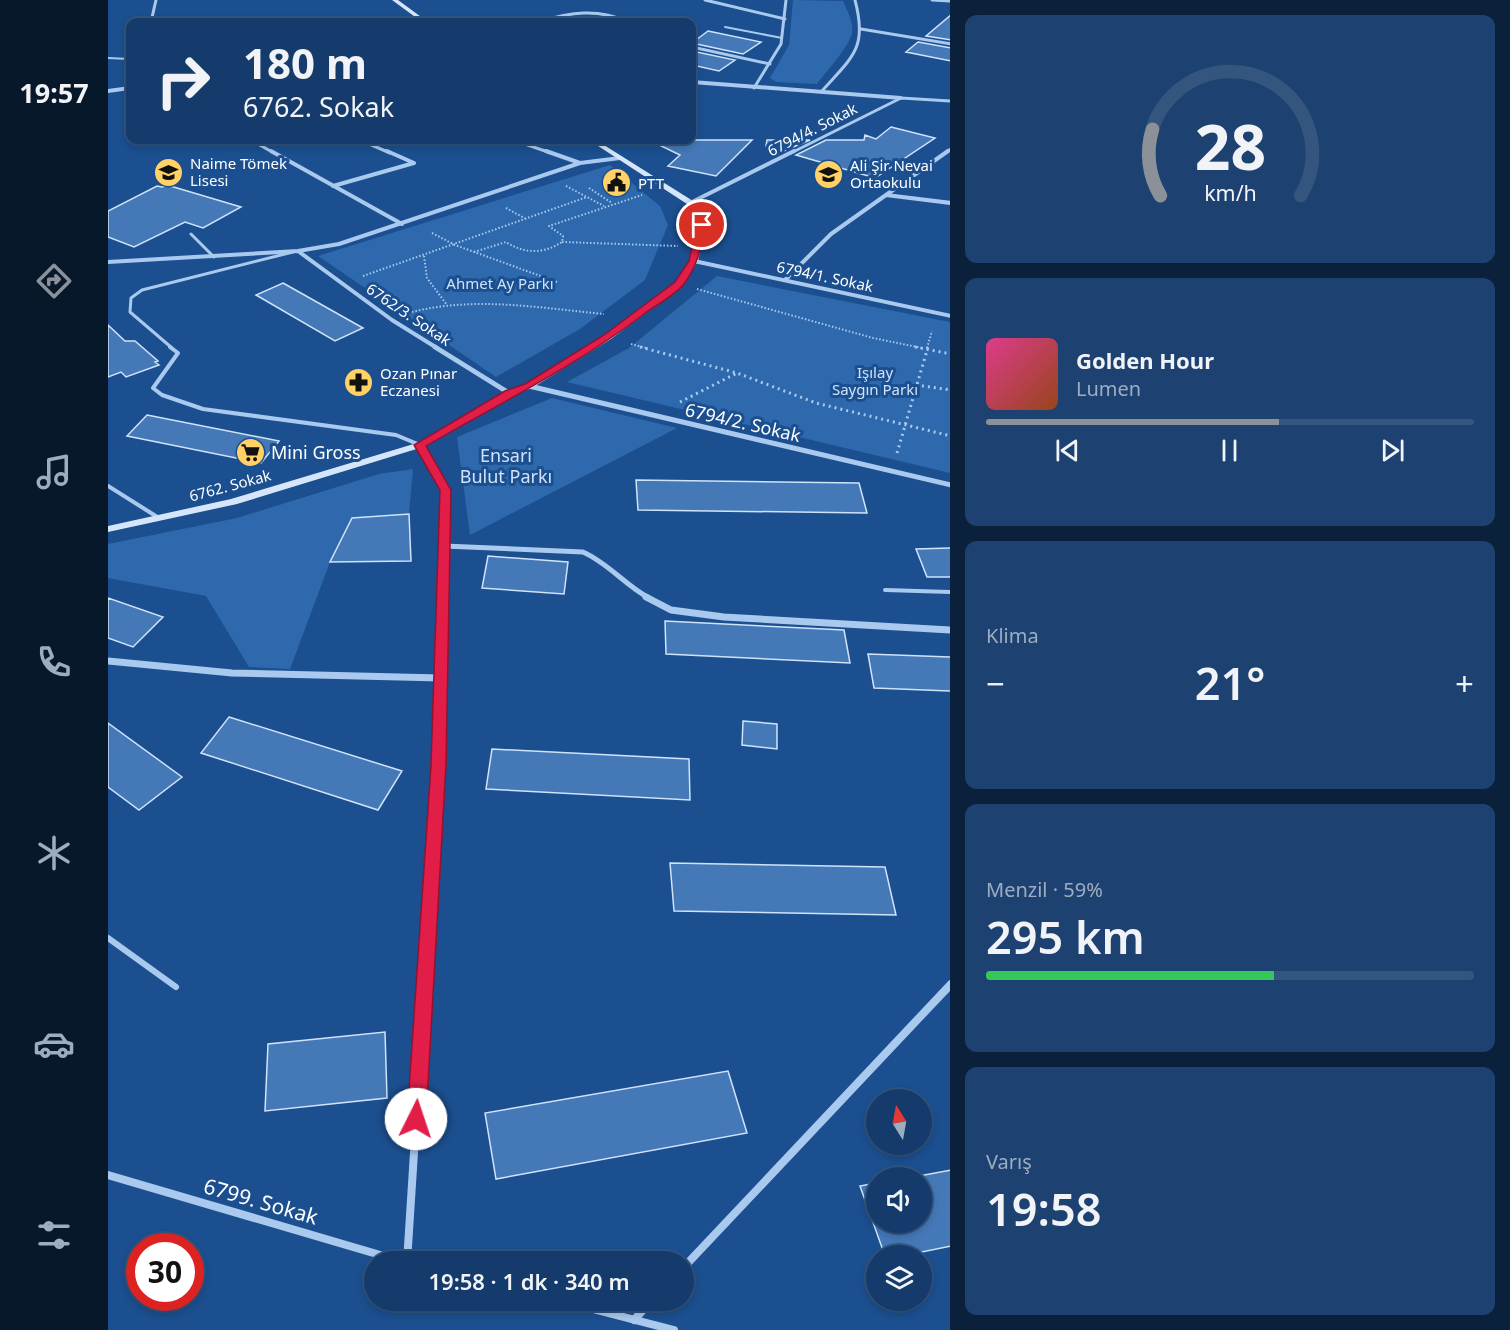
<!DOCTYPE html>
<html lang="tr">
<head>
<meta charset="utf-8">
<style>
  body { margin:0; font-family:"Noto Sans",sans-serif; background:#1d4271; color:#f1f3f6; height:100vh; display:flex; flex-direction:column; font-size:22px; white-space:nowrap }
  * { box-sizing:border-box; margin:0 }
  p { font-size:20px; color:#9dadc1 }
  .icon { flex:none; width:33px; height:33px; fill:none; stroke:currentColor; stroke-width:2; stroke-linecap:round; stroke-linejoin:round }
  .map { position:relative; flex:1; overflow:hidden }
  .panel { display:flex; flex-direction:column; gap:15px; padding:15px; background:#0b203b; width:560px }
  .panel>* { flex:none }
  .guide { position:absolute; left:18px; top:18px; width:570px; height:126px; border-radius:12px; box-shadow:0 3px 9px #0003,0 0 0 2px #33557e; background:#143b6b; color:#f1f3f6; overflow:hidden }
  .needle { width:39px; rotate:349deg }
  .fabs { position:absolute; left:758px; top:1089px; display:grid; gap:12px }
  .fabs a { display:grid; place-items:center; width:66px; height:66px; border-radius:50%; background:#143b6b; box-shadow:0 3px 9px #0003,0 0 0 2px #33557e; font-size:30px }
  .speed { position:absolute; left:18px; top:1233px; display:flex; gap:12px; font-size:30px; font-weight:700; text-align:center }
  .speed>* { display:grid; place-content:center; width:78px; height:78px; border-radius:50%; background:#143b6b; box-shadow:0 3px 9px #0003,0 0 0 2px #33557e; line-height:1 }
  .speed .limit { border:9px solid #d22; background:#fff; color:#111 }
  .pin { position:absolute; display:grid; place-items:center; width:51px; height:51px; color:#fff; margin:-26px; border:3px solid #fff; border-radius:50%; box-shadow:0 2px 6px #0007 }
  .me { position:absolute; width:66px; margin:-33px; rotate:4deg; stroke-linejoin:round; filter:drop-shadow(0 0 4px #0008) }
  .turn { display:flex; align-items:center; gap:21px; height:126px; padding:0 18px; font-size:27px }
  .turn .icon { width:78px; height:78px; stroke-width:2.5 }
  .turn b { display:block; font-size:42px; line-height:51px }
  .big { font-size:45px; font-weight:600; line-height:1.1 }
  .panel .widget { flex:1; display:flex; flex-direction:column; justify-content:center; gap:9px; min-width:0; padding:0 21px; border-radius:12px; background:#1d4271 }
  .panel .dial { align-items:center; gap:0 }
  .dial svg { height:156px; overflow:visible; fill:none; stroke:#33557e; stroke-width:7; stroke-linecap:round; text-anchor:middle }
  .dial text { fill:#f1f3f6; stroke:none }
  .song { display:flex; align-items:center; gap:18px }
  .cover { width:72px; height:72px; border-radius:9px; background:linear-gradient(135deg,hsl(330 70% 55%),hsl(20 70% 35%)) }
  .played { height:6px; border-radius:3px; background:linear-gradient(90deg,#8c9099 60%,#33557e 60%) }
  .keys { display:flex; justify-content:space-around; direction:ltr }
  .heat { display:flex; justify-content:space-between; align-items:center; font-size:33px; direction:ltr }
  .charge { height:9px; border-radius:4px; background:linear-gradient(90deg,#34c759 59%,#33557e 0) }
  .trip { position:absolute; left:256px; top:1251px; width:330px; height:60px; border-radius:30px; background:#143b6b; box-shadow:0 3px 9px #0003,0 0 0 2px #33557e; font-weight:600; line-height:60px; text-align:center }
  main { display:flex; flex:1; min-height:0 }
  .tabs { display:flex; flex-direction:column; width:108px; justify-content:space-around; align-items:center; background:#08182b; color:#9dadc1 }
  .tabs .icon { width:42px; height:42px }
  .tabs .on { color:#8c9099 }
  .tabs b { font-size:27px; color:#f1f3f6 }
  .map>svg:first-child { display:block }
  .green { fill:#2e69ad }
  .building { fill:#4478b7; stroke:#cfe3fa; stroke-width:1.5 }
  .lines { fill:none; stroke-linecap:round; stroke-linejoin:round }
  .path-far1 { stroke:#a9c9ee; stroke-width:2; stroke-dasharray:1.5 2; stroke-linecap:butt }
  .path { stroke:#a9c9ee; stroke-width:3; stroke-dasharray:2 4; stroke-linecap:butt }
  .service-far3 { stroke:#a9c9ee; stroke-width:2 }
  .service-far2 { stroke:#a9c9ee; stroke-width:3 }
  .service-far1 { stroke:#a9c9ee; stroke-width:4 }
  .service { stroke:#a9c9ee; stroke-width:6 }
  .minor-far4 { stroke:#a9c9ee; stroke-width:3 }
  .minor-far3 { stroke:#a9c9ee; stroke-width:4 }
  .minor-far2 { stroke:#a9c9ee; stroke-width:5 }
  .minor-far1 { stroke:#a9c9ee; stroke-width:7 }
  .minor { stroke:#a9c9ee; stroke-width:8 }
  .tertiary { fill:#a9c9ee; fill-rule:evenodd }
  .secondary { fill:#d6e6fa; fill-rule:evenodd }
  .route { fill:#e11d48; stroke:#92132f; stroke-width:1.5 }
  .labels { text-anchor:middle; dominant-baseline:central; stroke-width:6; stroke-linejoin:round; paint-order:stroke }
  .far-street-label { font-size:15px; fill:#fff; stroke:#1b4f8f }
  .far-poi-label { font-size:15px; fill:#fff; stroke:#1b4f8f; text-anchor:start }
  .far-park-label { font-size:15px; fill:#cfe3fa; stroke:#1b4f8f }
  .street-label { font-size:18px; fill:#fff; stroke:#1b4f8f }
  .poi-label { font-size:18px; fill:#fff; stroke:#1b4f8f; text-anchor:start }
  .park-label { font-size:18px; fill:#cfe3fa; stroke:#1b4f8f }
  .near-street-label { font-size:21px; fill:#fff; stroke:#1b4f8f }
</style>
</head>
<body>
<main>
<nav class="tabs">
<b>19:57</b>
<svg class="icon on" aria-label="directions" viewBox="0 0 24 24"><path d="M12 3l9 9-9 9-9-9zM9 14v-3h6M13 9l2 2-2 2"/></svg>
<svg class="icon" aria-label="music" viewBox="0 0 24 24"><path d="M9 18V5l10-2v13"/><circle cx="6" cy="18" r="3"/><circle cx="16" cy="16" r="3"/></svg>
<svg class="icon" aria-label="phone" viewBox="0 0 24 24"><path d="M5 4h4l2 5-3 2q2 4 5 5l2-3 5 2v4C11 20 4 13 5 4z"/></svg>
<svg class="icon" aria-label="climate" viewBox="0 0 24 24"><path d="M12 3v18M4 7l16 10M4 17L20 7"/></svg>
<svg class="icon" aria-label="car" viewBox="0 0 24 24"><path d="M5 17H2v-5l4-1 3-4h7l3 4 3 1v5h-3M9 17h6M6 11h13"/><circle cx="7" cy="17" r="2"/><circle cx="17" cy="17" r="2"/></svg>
<svg class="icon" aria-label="filters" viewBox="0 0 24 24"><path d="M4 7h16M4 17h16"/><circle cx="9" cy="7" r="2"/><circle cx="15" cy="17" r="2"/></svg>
</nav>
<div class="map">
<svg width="843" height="1330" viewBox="0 0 843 1330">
  <rect width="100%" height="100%" fill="#1b4f8f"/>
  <path class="green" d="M 685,0 L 735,1 C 739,10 746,23 744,33 C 741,47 718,72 709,84 L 668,82 L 662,78 L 681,45 Z
    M 502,165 L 552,206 L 560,225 L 537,280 L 472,329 L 388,377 L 210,256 Z
    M 609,276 L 842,322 L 842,473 L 459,382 L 521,348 Z
    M 444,398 L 569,428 L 362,535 L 349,437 Z
    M 305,469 L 301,514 L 244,519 L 222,562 L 182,669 L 141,667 L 98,596 L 0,578 L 0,544 L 129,518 L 271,474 Z"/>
  <path class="building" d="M 843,15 L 843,40 L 818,36 Z
    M 600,31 L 653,42 L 635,54 L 584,43 Z
    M 810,42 L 843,48 L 843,61 L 798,52 Z
    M 584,51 L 627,60 L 611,71 L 584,65 Z
    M 783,127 L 827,138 L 767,178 L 688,155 L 718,140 L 756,140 L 757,135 L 768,139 Z
    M 541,140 L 644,140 L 608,176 L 560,166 L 572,155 Z
    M 659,140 L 702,140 L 676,151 L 658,146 Z
    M 59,185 L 133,207 L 95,228 L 77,222 L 26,247 L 0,237 L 0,211 L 49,186 L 54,187 Z
    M 175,283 L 255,328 L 227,341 L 148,295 Z
    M 0,325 L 17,341 L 27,341 L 50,361 L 47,362 L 51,365 L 18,377 L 13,372 L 0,377 Z
    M 39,415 L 171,441 L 153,463 L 19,436 Z
    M 528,480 L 751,483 L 759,513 L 530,510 Z
    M 301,514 L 303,561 L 222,562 L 244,518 Z
    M 843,548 L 843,577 L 819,577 L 808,549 Z
    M 380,556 L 460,562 L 456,594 L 374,588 Z
    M 0,598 L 55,617 L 25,647 L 0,638 Z
    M 557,621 L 736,630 L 742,663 L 558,654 Z
    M 760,654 L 843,657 L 843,691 L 766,688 Z
    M 121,717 L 294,771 L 270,810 L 93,753 Z
    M 635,721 L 669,724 L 669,749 L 634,745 Z
    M 0,723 L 74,777 L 31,810 L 0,787 Z
    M 384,749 L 581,759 L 582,800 L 378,789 Z
    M 562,863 L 777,867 L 788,915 L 566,911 Z
    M 277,1032 L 279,1098 L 157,1111 L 160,1044 Z
    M 620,1071 L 639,1133 L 388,1179 L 377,1113 Z
    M 843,1170 L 843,1246 L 794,1256 L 777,1256 L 752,1186 L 768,1183 L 768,1222 L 813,1222 L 813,1178 L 800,1178 Z"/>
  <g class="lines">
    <path class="path-far1" d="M 458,186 L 496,206
      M 481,188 L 504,203
      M 398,208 L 418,219
      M 324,233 L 347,245 L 449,282
      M 454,242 L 570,246
      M 366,252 L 398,242 C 416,254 436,254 454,242 L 455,236 L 441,226 L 534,195
      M 316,256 L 319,278 L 339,305
      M 255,276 L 479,197
      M 589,289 L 765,338 L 814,348
      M 304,312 C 367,296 432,308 496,314
      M 523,344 L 538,348
      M 819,348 L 824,331"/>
    <path class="path" d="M 532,347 L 629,373 L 708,403 L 843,436
      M 807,347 L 843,354
      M 808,385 L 843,390
      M 572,402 L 629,373
      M 789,453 L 820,347"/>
    <path class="service-far3" d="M 617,27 L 674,38
      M 0,58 L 22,59"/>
    <path class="service-far2" d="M 83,234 L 106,257
      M 64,348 L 22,312 L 23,298 L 34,290 L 185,252"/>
    <path class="service-far1" d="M 62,347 L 70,353 L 45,388 L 54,395 L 95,409 L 288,435 L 312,445
      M 0,486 L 51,518
      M 777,590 L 843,592"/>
    <path class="service" d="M 0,938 L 68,987"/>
    <path class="minor-far4" d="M 597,0 L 677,19
      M 824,0 L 843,1
      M 43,22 L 48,0
      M 430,22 C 463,12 489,8 521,22
      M 753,29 L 843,44
      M 584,47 L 662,64
      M 646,88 L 673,44 L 678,0
      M 713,92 C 744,57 760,49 747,0
      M 143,140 L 166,153
      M 252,140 L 282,153
      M 405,140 L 443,153
      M 683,153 L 793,98 L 843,101
      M 837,153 L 843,149"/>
    <path class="minor-far3" d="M 163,151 L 294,224
      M 279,151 L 306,163
      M 438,151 L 472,163
      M 225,186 L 306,163
      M 778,195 L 843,203
      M 582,203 L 686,151
      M 190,251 L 284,320 L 329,348
      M 586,261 L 843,316
      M 0,262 L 190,251 L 231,244 L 472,163 L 512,158
      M 677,280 L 723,234 L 840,151"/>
    <path class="minor-far2" d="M 327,347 L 401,393
      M 421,386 L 843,485
      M 312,445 L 338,490 L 335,598
      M 336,546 L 475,552 C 500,563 517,585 541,598"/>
    <path class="minor-far1" d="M 538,597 L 563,610 L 616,617 L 843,630
      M 0,661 L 124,673 L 333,678
      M 321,919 L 331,765 L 335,597"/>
    <path class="minor" d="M 0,1175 L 296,1262
      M 299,1262 L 321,918
      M 576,1267 L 843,984
      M 450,1300 L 566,1330
      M 526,1320 L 544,1300"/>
    <path class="tertiary" d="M 584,80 L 793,96 L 796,98 L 793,100 L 584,84 Z
      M 22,86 L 22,90 L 0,93 L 0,89 Z"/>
    <path class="secondary" d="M 284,0 L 290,0 L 320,22 L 314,22 Z
      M 481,140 L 488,140 L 585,201 L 598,225 L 590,261 L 574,286 L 503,339 L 424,388 L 404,395 L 315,447 L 129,504 L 0,532 L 0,526 L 123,499 L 309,443 L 398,391 L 418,384 L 497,335 L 568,282 L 582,261 L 590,225 L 579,204 Z"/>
  </g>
  <path class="route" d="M 594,222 L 598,225 C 593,247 590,265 576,284 C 566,296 548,305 536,314 C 468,366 392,403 318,446 L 343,490 L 338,765 L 318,1119 L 315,1126 L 308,1129 L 301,1126 L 299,1119 L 323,765 L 332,490 L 306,445 L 397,391 L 417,384 L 496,335 L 567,282 L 581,261 L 589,225 Z"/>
  <defs>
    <symbol id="school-disc" viewBox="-11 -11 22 22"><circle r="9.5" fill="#ffd166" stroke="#1b4f8f"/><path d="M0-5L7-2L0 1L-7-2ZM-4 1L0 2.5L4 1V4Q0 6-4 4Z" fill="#111"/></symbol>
    <symbol id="civic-disc" viewBox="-11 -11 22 22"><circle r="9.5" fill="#ffd166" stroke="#1b4f8f"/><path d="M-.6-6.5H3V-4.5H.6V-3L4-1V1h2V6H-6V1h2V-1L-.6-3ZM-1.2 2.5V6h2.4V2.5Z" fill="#111"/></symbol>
    <symbol id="pharmacy-disc" viewBox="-11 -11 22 22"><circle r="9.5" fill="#ffd166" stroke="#1b4f8f"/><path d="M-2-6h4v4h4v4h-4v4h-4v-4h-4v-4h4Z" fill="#111"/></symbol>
    <symbol id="supermarket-disc" viewBox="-11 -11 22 22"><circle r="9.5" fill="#ffd166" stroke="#1b4f8f"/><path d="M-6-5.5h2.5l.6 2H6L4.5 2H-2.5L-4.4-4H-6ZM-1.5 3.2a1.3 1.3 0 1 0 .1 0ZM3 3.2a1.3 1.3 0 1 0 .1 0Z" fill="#111"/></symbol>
  </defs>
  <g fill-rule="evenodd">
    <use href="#school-disc" x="44" y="156" width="33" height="33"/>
    <use href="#school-disc" x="704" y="158" width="33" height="33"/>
    <use href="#civic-disc" x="492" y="166" width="33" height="33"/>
    <use href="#pharmacy-disc" x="234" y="366" width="33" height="33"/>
    <use href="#supermarket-disc" x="126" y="436" width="33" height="33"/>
  </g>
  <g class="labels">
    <g class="far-street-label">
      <text transform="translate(704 129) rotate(-27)">6794/4. Sokak</text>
      <text transform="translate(717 276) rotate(12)">6794/1. Sokak</text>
      <text transform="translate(301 314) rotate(34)">6762/3. Sokak</text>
      <text transform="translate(122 485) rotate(-15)">6762. Sokak</text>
    </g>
    <g class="far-poi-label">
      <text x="82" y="163">Naime Tömek<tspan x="82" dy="17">Lisesi</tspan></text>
      <text x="742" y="165">Ali Şir Nevai<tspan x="742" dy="17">Ortaokulu</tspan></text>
      <text x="530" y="183">PTT</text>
      <text x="272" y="373">Ozan Pınar<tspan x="272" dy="17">Eczanesi</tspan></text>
    </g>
    <g class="far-park-label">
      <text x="392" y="283">Ahmet Ay Parkı</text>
      <text x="767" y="372">Işılay<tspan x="767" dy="17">Saygın Parkı</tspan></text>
    </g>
    <g class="street-label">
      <text transform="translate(635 422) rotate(13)">6794/2. Sokak</text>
    </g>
    <g class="poi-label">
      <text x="163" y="452">Mini Gross</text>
    </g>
    <g class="park-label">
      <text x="398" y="455">Ensari<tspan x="398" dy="21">Bulut Parkı</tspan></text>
    </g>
    <g class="near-street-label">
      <text transform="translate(153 1201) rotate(16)">6799. Sokak</text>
    </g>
  </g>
</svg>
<div class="fabs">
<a><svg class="needle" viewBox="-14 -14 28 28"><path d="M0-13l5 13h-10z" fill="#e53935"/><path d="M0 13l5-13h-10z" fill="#9dadc1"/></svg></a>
<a><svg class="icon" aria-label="sound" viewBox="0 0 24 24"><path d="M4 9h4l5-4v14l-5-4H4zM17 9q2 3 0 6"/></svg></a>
<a><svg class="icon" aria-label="layers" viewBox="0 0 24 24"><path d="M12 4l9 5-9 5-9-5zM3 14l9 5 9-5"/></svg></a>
</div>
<div class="speed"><div class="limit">30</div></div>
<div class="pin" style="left:594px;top:225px;background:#d93025"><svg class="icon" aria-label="arrive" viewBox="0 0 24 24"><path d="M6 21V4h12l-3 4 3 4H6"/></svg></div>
<svg class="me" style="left:308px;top:1119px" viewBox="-20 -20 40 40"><circle r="19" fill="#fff"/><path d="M0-13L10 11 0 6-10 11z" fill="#e11d48"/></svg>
<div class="trip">19:58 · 1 dk · 340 m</div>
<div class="guide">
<div class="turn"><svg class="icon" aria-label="right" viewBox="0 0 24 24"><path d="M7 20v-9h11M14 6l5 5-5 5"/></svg><div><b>180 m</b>6762. Sokak</div></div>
</div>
</div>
<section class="panel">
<div class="widget dial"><svg viewBox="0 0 100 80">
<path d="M14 69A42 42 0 1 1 86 69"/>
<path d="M14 69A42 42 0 0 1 10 35" stroke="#8c9099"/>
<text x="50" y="56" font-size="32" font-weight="700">28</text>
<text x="50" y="72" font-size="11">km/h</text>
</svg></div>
<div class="widget">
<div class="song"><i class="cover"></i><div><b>Golden Hour</b><p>Lumen</p></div></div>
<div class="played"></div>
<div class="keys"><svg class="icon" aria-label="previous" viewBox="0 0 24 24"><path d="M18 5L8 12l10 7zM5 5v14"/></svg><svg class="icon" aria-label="pause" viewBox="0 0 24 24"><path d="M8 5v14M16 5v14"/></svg><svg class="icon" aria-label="next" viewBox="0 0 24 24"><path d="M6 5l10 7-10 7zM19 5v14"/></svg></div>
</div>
<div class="widget"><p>Klima</p>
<div class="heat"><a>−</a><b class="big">21°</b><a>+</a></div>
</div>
<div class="widget"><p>Menzil · 59%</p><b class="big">295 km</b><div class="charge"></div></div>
<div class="widget"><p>Varış</p><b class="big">19:58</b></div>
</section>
</main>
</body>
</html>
